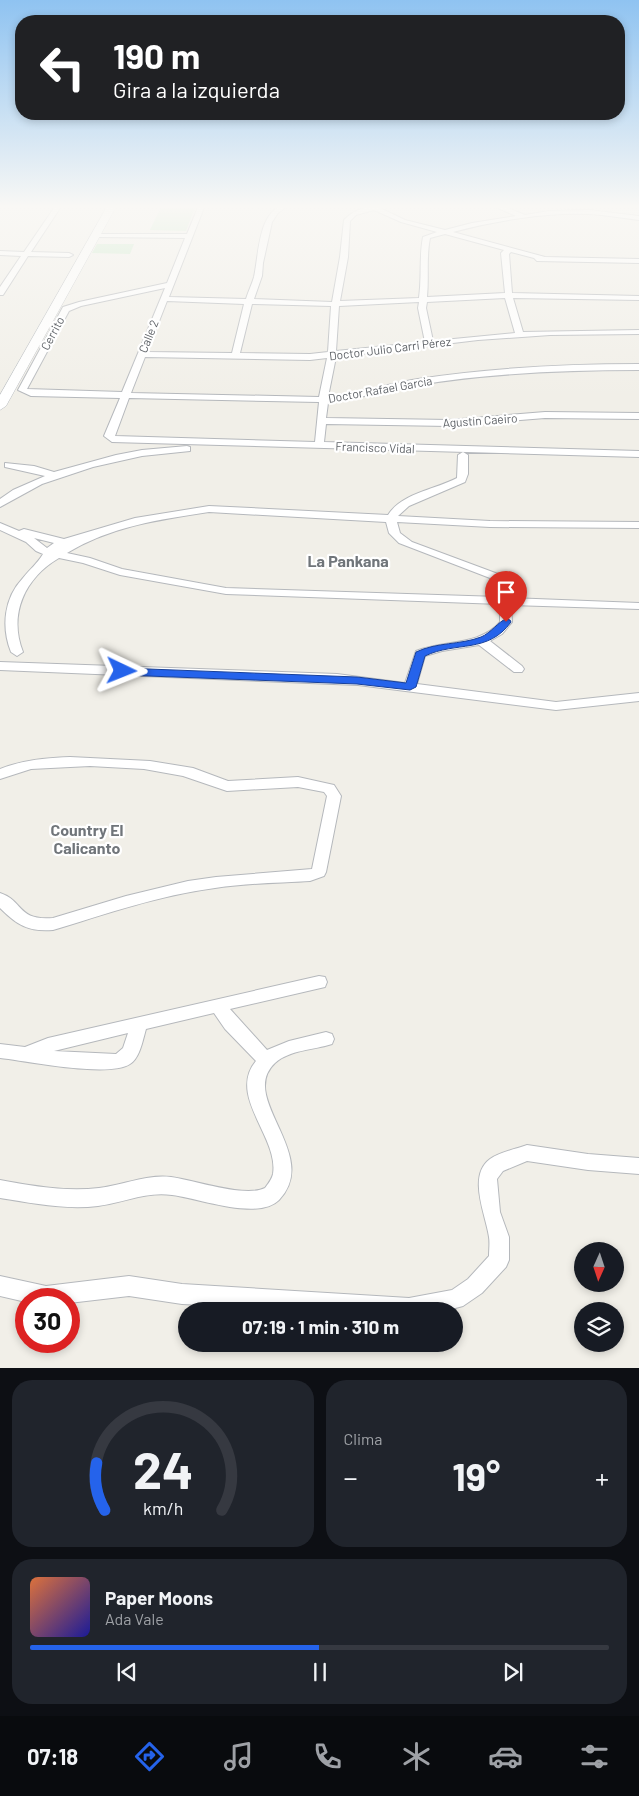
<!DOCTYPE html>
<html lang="es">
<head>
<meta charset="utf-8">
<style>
  body { margin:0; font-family:Barlow,sans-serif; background:#20242c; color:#f1f3f6; height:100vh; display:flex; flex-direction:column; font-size:19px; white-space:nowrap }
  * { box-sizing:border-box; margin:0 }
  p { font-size:16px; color:#9ea1a6 }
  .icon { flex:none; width:28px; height:28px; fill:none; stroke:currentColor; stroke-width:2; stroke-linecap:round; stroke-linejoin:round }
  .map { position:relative; height:1368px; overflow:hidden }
  .drawer { display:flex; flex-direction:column; gap:12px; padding:12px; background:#0d0f14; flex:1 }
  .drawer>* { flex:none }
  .guide { position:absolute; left:15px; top:15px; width:610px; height:105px; border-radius:20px; box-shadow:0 2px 8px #0003; background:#202124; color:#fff; overflow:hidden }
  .needle { width:32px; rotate:183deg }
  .fabs { position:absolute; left:574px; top:1242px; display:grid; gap:10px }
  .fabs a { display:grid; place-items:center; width:50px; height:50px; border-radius:50%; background:#171b24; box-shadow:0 2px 8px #0003; font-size:25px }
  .speed { position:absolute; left:15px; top:1288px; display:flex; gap:10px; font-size:25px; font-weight:700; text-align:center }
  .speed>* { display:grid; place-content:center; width:65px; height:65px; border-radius:50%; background:#171b24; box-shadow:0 2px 8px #0003; line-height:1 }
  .speed .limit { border:8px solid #d22; background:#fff; color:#111 }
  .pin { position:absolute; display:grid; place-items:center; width:42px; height:42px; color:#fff; margin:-51px -21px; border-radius:50% 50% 50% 0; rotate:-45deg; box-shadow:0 0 5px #0007 }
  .pin .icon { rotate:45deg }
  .me { position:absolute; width:55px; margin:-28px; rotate:92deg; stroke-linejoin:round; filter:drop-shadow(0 0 4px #0008) }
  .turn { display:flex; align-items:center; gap:18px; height:105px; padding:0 15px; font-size:22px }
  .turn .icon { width:65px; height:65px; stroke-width:2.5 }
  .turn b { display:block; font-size:35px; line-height:42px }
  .big { font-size:38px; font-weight:700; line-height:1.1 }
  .drawer .widget { flex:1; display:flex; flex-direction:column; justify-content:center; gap:8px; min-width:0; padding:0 18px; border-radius:20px; background:#20242c }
  .drawer .dial { align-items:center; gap:0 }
  .dial svg { height:130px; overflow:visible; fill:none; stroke:#363941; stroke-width:7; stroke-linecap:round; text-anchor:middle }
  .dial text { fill:#f1f3f6; stroke:none }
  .song { display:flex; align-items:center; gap:15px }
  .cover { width:60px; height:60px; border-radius:8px; background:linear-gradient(135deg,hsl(20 70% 55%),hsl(240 70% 35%)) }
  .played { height:5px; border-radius:2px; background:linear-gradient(90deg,#2563eb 50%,#363941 50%) }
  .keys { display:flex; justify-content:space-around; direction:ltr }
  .heat { display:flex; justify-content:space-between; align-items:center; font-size:28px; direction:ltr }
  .drawer .tiles { flex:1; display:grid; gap:12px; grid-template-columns:1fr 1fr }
  .widget:last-child { grid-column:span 2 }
  .trip { position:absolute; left:178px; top:1302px; width:285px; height:50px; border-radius:25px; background:#171b24; box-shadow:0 2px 8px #0003; font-weight:700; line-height:50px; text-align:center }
  .dock { display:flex; height:80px; justify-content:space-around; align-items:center; background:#090b0e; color:#9ea1a6 }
  .dock .icon { width:35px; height:35px }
  .dock .active { color:#2563eb }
  .dock b { font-size:22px; color:#f1f3f6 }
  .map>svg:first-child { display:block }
  .green { fill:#c5e8c5 }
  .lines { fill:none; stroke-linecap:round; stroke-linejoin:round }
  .street-casing { stroke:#b5b8bc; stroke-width:2 }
  .secondary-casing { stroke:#b6babf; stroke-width:1 }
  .street { fill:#fff; fill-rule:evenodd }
  .secondary { fill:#fff; fill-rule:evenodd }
  .route { fill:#2563eb; stroke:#184099 }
  .labels { text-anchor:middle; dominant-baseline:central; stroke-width:4.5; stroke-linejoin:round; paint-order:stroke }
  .far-street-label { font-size:12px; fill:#5f6368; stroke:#fff }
  .neighbourhood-label { font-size:16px; font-weight:bold; fill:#70757a; stroke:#fff }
</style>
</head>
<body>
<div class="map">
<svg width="639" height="1369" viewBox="0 0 639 1369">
  <rect width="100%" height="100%" fill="#f1efe8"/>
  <path class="green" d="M 162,205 L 196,205 L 186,231 L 150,230 Z
    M 97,244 L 134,244 L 130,254 L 92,253 Z"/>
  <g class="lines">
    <defs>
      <path id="street" d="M 56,205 L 62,205 L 31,252 L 69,253 L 73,255 L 69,257 L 28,256 L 3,295 L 0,295 L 0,287 L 21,256 L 0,255 L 0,251 L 24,252 Z
        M 199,205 L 205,205 L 169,297 L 246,299 C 248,292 252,284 254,277 C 259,255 258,205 289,205 L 278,213 L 272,222 L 263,263 L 262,276 L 254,299 L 332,302 L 340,257 L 344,220 C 355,208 372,205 387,205 L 380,208 L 405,220 L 445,230 L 472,223 L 516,216 L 491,205 L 501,205 L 525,215 L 549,211 L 589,210 L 639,216 L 639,220 C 623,218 606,215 589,214 C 546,212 494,221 453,232 L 545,257 L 639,259 L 639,263 L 537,261 L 534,258 L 511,252 L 509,254 L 512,293 L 639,296 L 639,300 L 513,298 L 523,332 L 639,330 L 639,334 L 550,335 L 478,340 L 336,357 L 328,397 C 358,393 388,384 418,379 C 491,368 565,364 639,364 L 639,370 C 565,370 491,373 418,385 C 388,389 358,399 328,403 L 326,418 L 449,420 L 545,412 L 639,413 L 639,419 L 545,418 L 449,426 L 326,424 L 324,442 L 639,451 L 639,457 L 112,442 L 104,436 L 120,398 L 31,396 L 18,390 L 63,307 L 79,302 L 167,283 L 185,238 L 96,237 L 93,235 L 94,234 L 187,234 ZM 374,210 L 401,222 L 437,232 L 423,237 C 419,257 422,277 419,298 L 340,301 L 348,257 L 350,221 L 356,215 ZM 445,234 L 504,250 L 501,253 L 505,293 L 427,297 C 429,277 426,258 430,238 ZM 165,288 L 122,392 L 27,389 L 69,311 L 81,306 ZM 505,298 L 515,333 L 433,341 L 426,308 L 427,302 ZM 167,301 L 244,304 L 232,353 L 147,352 ZM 419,302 L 418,308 L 425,342 L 336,351 L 339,306 ZM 252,304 L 331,306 L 328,352 L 310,354 L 240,353 ZM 145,357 L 310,360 L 327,358 L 319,397 L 131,393 ZM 129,398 L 319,402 L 315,442 L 115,436 Z
        M 187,446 L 190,447 L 190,451 L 142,456 L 93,467 L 42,484 L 0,507 L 0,499 L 13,490 L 45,476 L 5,467 L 5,463 L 34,466 L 54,472 L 116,455 L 142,450 Z
        M 463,452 L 468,455 L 468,474 L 465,482 L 409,506 L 398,516 L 490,521 L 639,522 L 639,528 L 490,527 L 397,522 L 400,533 L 412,542 L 498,574 L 507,587 L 510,598 L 639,603 L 639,609 L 511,605 L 512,622 L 502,634 L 490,641 L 522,666 L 524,669 L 522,672 L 514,672 L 479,645 L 442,651 L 425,656 L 417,684 L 556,702 L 639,693 L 639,701 L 556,710 L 358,685 L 0,670 L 0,662 L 337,674 L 405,683 L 416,651 C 443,640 480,646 500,622 L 500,604 L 226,594 L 120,575 L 83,563 L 59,558 C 25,578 8,614 23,652 L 17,656 L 11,652 C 1,627 4,598 23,578 C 30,569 37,564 43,554 L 36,551 L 26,542 L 0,530 L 0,523 L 19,531 L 24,529 L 64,539 L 135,518 L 209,506 L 388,515 C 402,493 434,490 457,478 L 458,455 ZM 209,512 L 386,522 L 389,533 L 399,543 L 490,578 L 499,597 L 226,588 L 122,569 L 90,558 L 67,553 C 112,526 158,520 209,512 ZM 34,538 L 54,543 L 47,548 Z
        M 70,757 L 150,761 L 193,768 L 228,781 L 298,777 L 334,785 L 341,796 L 326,872 L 324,876 L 310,881 C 279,883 246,883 215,888 C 160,895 106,914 53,930 C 28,932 17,925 0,908 L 0,893 C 24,901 17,921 53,918 L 126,896 L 188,881 L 216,877 L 312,869 L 327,796 L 324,792 L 298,787 L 227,791 L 183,776 L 144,769 L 90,766 L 31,769 L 0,779 L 0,769 C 23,760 46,758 70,757 Z
        M 319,976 L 325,977 L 327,982 L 325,987 L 230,1009 L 267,1050 L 289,1041 L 326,1032 L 332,1034 L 334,1039 L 332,1044 C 314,1050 289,1050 275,1063 C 237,1098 322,1155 279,1200 C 258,1221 198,1198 172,1195 C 146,1191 123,1203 98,1206 C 65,1210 32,1203 0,1198 L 0,1180 C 33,1186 66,1192 99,1188 C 124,1185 146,1174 171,1177 C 194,1180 245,1198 265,1188 C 268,1184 272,1179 273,1174 C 279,1137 227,1096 256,1061 L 225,1029 L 214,1013 L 146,1029 C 143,1039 140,1058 130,1064 C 109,1078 27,1061 0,1058 L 0,1044 L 25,1047 L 48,1038 ZM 128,1033 L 123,1048 L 116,1054 L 54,1051 Z
        M 527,1145 L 588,1154 L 639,1158 L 639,1174 L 588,1170 L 527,1161 L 503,1171 L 497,1179 L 500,1212 L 509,1237 L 509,1260 L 506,1267 L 482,1293 L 463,1306 L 444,1311 L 318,1311 L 182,1304 L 129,1296 L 69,1303 L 69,1299 L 26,1299 L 26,1302 L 0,1296 L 0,1276 L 46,1286 L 129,1276 L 182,1284 L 409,1298 L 452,1290 L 468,1279 L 489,1256 C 489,1250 490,1243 489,1237 C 486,1215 467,1176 490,1159 C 500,1152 516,1149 527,1145 Z"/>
      <path id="secondary" d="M 108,205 L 117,205 L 6,406 L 0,410 L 0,395 Z"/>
    </defs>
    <use href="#street" class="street-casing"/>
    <use href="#secondary" class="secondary-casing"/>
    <use href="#street" class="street"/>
    <use href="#secondary" class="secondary"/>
  </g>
  <linearGradient id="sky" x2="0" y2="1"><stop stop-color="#8fc3f1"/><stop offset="0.52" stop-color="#f9f8f5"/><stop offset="1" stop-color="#f9f8f5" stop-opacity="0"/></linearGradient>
  <rect width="639" height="397" fill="url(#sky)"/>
  <path class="route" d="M 506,619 L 510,620 L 511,622 C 488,654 456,641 425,656 L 416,687 L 410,690 L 357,684 L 122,675 L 116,671 L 122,668 L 357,677 L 406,683 L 416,652 C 437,642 460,645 481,637 C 491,633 499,621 506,619 Z"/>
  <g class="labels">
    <g class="far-street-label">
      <text transform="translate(52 333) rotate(-62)">Cerrito</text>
      <text transform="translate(148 336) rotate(-68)">Calle 2</text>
      <text transform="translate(390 348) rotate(-7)">Doctor Julio Carri Pérez</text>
      <text transform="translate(380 389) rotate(-10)">Doctor Rafael García</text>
      <text transform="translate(480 420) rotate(-4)">Agustín Caeiro</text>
      <text transform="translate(375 447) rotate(2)">Francisco Vidal</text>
    </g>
    <g class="neighbourhood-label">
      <text x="348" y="560">La Pankana</text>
      <text x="87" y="829">Country El<tspan x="87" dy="18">Calicanto</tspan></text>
    </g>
  </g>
</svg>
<div class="fabs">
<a><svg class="needle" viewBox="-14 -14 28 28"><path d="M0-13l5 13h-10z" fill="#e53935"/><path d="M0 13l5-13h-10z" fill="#9ea1a6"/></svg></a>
<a><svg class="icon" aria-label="layers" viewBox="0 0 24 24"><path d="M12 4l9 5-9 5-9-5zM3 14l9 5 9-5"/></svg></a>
</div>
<div class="speed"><div class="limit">30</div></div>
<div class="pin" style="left:506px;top:622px;background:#d93025"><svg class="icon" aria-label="arrive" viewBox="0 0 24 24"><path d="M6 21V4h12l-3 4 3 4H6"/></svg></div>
<svg class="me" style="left:122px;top:671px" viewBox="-20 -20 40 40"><path d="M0-17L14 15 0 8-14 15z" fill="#2563eb" stroke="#fff" stroke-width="4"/></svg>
<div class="trip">07:19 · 1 min · 310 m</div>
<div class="guide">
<div class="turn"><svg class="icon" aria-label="left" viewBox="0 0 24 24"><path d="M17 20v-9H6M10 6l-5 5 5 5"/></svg><div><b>190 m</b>Gira a la izquierda</div></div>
</div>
</div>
<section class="drawer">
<div class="tiles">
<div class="widget dial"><svg viewBox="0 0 100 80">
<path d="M14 69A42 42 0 1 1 86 69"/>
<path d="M14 69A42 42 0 0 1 9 40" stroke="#2563eb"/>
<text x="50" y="56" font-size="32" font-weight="700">24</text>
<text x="50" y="72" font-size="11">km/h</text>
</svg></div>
<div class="widget"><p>Clima</p>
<div class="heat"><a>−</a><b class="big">19°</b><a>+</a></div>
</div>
<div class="widget">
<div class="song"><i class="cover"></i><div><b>Paper Moons</b><p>Ada Vale</p></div></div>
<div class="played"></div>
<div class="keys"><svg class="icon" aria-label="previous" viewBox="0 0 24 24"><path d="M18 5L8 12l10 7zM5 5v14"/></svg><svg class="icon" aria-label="pause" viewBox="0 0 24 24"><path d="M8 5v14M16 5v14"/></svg><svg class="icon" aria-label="next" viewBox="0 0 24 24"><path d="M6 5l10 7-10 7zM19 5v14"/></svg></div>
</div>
</div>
</section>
<nav class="dock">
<b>07:18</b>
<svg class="icon active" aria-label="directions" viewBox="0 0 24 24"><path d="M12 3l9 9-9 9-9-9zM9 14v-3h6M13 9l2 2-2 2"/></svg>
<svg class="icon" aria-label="music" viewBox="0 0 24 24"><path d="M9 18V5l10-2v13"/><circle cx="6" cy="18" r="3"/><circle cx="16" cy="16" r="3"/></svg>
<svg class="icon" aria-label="phone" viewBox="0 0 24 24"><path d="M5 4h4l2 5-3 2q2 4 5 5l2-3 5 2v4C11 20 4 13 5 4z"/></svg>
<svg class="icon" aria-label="climate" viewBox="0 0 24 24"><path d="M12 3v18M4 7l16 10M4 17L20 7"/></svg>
<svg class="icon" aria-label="car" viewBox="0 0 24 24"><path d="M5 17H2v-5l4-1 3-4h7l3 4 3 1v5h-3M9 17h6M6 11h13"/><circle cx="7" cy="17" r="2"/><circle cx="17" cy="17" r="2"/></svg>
<svg class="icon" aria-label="filters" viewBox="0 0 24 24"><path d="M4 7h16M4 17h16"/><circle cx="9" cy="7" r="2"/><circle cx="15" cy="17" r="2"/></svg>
</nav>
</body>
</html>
